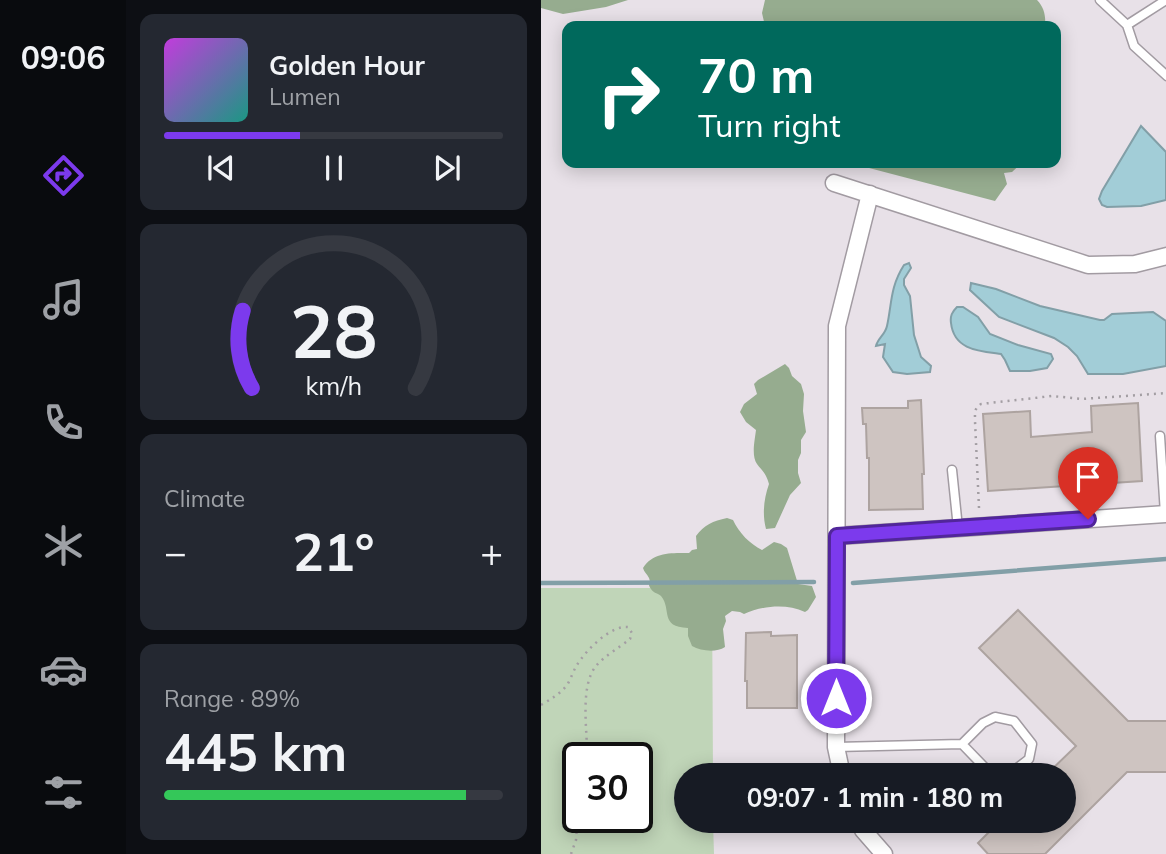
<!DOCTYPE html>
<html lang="en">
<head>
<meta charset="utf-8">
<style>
  body { margin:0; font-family:Mulish,sans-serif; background:#242831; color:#f1f3f6; height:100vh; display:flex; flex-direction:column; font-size:26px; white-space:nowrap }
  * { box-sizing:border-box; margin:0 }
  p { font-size:23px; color:#9ea1a6 }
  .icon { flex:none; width:38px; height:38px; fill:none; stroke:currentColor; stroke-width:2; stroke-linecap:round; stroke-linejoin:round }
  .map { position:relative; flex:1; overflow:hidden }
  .panel { display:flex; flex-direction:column; gap:14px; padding:14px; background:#0d0f14; width:415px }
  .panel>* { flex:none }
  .banner { position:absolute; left:21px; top:21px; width:499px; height:147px; border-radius:14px; box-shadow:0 4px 18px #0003; background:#00695c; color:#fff; overflow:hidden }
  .speed { position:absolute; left:21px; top:742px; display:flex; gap:14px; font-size:35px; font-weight:700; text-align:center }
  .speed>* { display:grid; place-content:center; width:91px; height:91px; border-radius:50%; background:#171b24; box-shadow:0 4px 18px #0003; line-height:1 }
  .speed .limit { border:4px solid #111; border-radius:10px; background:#fff; color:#111 }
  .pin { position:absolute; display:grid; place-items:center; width:60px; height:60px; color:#fff; margin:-72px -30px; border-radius:50% 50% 50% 0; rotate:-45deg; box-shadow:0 0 7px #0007 }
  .pin .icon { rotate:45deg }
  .me { position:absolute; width:77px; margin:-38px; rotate:0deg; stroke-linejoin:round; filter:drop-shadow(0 0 5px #0008) }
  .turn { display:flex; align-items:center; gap:24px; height:147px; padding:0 21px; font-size:32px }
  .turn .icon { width:91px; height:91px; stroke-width:2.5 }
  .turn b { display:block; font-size:49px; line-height:60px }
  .big { font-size:52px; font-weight:700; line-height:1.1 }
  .panel .tile { flex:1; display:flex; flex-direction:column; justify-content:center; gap:10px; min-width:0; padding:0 24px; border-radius:14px; background:#242831 }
  .panel .dial { align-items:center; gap:0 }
  .dial svg { height:182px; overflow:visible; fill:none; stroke:#363941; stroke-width:7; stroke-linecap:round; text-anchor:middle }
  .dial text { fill:#f1f3f6; stroke:none }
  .song { display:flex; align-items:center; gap:21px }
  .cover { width:84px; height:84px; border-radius:10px; background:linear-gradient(135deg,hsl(290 70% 55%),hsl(170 70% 35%)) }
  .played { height:7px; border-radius:4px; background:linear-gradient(90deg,#7c3aed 40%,#363941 40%) }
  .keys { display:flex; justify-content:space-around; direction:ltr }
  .heat { display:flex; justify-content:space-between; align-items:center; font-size:38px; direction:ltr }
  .charge { height:10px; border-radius:5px; background:linear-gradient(90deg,#34c759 89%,#363941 0) }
  .trip { position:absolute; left:133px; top:763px; width:402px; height:70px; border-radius:35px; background:#171b24; box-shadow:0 4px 18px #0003; font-weight:700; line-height:70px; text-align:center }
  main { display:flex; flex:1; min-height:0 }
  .menu { display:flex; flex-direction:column; width:126px; justify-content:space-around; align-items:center; background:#090b0e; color:#9ea1a6 }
  .menu .icon { width:49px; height:49px }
  .menu .on { color:#7c3aed }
  .menu b { font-size:32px; color:#f1f3f6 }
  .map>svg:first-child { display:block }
  .green { fill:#c0d5b8; fill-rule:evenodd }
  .forest { fill:#96ac8f }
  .water { fill:#a2cdd7; stroke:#829fa7; stroke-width:2 }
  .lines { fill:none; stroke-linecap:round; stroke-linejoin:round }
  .stream { stroke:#829fa7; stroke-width:4.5 }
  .building { fill:#cec4c1; stroke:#ada3a0; stroke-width:2 }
  .lane-casing { stroke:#a29ba2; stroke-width:11 }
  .street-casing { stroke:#a29ba2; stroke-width:19 }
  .path { stroke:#a39ea3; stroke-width:2.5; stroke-dasharray:2 5; stroke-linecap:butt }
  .lane { stroke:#fff; stroke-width:8 }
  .street { stroke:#fff; stroke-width:16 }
  .route-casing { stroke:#51269a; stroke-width:18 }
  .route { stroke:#7c3aed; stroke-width:12 }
</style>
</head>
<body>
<main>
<nav class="menu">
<b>09:06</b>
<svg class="icon on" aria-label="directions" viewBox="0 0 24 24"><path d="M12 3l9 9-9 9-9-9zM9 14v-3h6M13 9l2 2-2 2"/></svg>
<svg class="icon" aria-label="music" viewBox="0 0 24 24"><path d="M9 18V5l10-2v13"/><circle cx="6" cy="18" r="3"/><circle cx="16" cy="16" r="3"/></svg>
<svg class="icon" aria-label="phone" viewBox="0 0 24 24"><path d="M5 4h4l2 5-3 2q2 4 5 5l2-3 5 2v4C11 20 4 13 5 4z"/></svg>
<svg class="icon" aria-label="climate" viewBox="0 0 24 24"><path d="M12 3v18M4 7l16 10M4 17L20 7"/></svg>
<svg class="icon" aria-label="car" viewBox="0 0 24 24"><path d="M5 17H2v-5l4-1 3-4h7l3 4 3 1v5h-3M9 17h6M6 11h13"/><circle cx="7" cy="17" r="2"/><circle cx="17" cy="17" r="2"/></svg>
<svg class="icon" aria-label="filters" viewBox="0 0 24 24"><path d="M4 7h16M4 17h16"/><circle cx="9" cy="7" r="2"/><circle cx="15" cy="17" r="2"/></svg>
</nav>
<section class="panel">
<div class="tile">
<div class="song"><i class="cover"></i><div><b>Golden Hour</b><p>Lumen</p></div></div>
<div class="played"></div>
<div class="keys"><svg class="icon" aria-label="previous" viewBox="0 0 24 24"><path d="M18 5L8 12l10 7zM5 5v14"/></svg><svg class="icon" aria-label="pause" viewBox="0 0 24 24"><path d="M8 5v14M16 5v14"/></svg><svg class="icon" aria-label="next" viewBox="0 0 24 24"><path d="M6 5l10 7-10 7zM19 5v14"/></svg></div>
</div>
<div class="tile dial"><svg viewBox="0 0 100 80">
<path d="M14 69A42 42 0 1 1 86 69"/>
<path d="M14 69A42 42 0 0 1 10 35" stroke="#7c3aed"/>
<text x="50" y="56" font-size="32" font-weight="700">28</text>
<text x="50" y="72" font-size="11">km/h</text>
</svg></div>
<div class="tile"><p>Climate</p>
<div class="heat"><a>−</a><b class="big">21°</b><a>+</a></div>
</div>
<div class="tile"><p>Range · 89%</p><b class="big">445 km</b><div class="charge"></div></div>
</section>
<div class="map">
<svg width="626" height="854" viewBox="0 0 626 854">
  <rect width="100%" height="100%" fill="#e8e1e8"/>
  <path class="green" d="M 0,588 L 171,588 L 172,775 L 145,775 L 145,821 L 172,821 L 173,854 L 0,854 ZM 37,758 L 96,758 L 96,817 L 37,817 Z"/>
  <path class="forest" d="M 0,0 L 87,0 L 65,7 L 22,14 L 0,8 Z
    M 224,0 L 496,0 C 503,7 505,16 504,26 L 224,26 L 221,13 Z
    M 309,163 L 481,163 L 471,172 L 463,173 L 466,184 L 454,201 Z
    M 244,364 L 248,368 L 251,376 L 260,384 L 263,394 L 262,411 L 265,432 L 260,440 L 260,453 L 257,460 L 257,473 L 260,483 L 249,495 L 234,528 L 225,529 C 221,514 223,498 228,484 C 225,473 222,472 216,464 C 210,456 214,439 215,430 L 205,422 L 199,412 L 203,404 L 216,394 L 213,384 L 217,380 Z
    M 186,518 L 192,520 C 198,533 209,544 221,550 L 233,542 L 240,544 L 246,548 L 257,584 L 271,586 L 275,597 L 267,610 L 264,612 C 245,603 221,606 203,614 L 199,612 L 191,611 L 184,616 L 185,621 L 182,629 L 184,647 C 175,653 160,651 151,646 L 147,636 L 147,628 C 118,627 131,609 120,596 C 117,593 112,593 110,589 C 105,581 111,587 108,578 C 106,574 103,572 102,568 C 112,552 130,553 148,553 L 151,550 L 156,549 L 155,536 C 163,525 172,521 186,518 Z"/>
  <path class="water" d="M 600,126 L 625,152 L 625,200 L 600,206 L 566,207 L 561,205 L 558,199 L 561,191 Z
    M 368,263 L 370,268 L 363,279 L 363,285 L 369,296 L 373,335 L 380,357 L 390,366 L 389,372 L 366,374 L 352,372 L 342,357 L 344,344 L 335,346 C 337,338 344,335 346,326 C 351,303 349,287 363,265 Z
    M 430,283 L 455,289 L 499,306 L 559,320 L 563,320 L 571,314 L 612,312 L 625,321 L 625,366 L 582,374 L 547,374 L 536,356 L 527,347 L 513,338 L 458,317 L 429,290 Z
    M 416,307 L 422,307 L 437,317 L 449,334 L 477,345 L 510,354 L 512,359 L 506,368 L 489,371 L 469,371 L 464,360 L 460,354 C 438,351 413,350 410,323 C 409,316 411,312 416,307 Z"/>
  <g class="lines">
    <path class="stream" d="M 0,583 L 273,582
      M 312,583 L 626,559"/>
  </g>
  <path class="building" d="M 380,400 L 383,474 L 381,474 L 382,509 L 328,510 L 328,458 L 326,458 L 325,424 L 322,424 L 321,408 L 367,408 L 367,401 Z
    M 597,403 L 601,481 L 447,491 L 442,414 L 489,411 L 490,437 L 551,432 L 550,406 Z
    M 477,610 L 587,721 L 626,721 L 626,772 L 586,772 L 504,854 L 447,854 L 437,843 L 459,821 L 523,821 L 523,775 L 505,775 L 535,746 L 438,648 Z
    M 230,632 L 230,636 L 256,635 L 256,708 L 206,708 L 206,681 L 204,681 L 205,633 Z"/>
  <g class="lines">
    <defs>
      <path id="lane" d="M 559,0 L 586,25 L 625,0
        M 586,25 L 593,46 L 626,76
        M 619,436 L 624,514
        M 411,470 L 417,528
        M 421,744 L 451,775
        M 295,747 L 421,744 L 442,723 L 454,717 L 473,721 L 491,744 L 488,759 L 467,775"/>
      <path id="street" d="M 293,183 L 547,265 L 594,264 L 626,256
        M 296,536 L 626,514
        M 301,775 L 295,747 L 296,326 L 329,194
        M 318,821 L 322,830 L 343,854"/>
    </defs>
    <use href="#lane" class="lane-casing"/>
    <use href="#street" class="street-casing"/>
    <path class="path" d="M 438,508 L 434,421 C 434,413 433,408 440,404 L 511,396 L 541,399 L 626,393
      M 0,705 C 10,699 19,694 26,685 C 30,679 32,671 36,665 C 45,650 70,625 87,627 L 91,633 L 89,639 C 79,647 62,657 55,666 C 38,687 47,733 46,758
      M 30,854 L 35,840 L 37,809"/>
    <use href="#lane" class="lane"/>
    <use href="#street" class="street"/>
  </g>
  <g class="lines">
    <defs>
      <path id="route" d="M 295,698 L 296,536 L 547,519"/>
    </defs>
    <use href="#route" class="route-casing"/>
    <use href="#route" class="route"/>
  </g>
</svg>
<div class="speed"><div class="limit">30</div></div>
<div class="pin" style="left:547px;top:519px;background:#d93025"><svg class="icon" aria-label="arrive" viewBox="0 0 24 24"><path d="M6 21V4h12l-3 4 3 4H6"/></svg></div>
<svg class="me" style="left:295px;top:698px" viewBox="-20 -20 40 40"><circle r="17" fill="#7c3aed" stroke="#fff" stroke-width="3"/><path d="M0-11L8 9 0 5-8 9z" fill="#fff"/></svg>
<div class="trip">09:07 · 1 min · 180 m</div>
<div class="banner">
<div class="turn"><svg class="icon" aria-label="right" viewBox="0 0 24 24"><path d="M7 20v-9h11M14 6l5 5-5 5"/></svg><div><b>70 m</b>Turn right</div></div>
</div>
</div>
</main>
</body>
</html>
